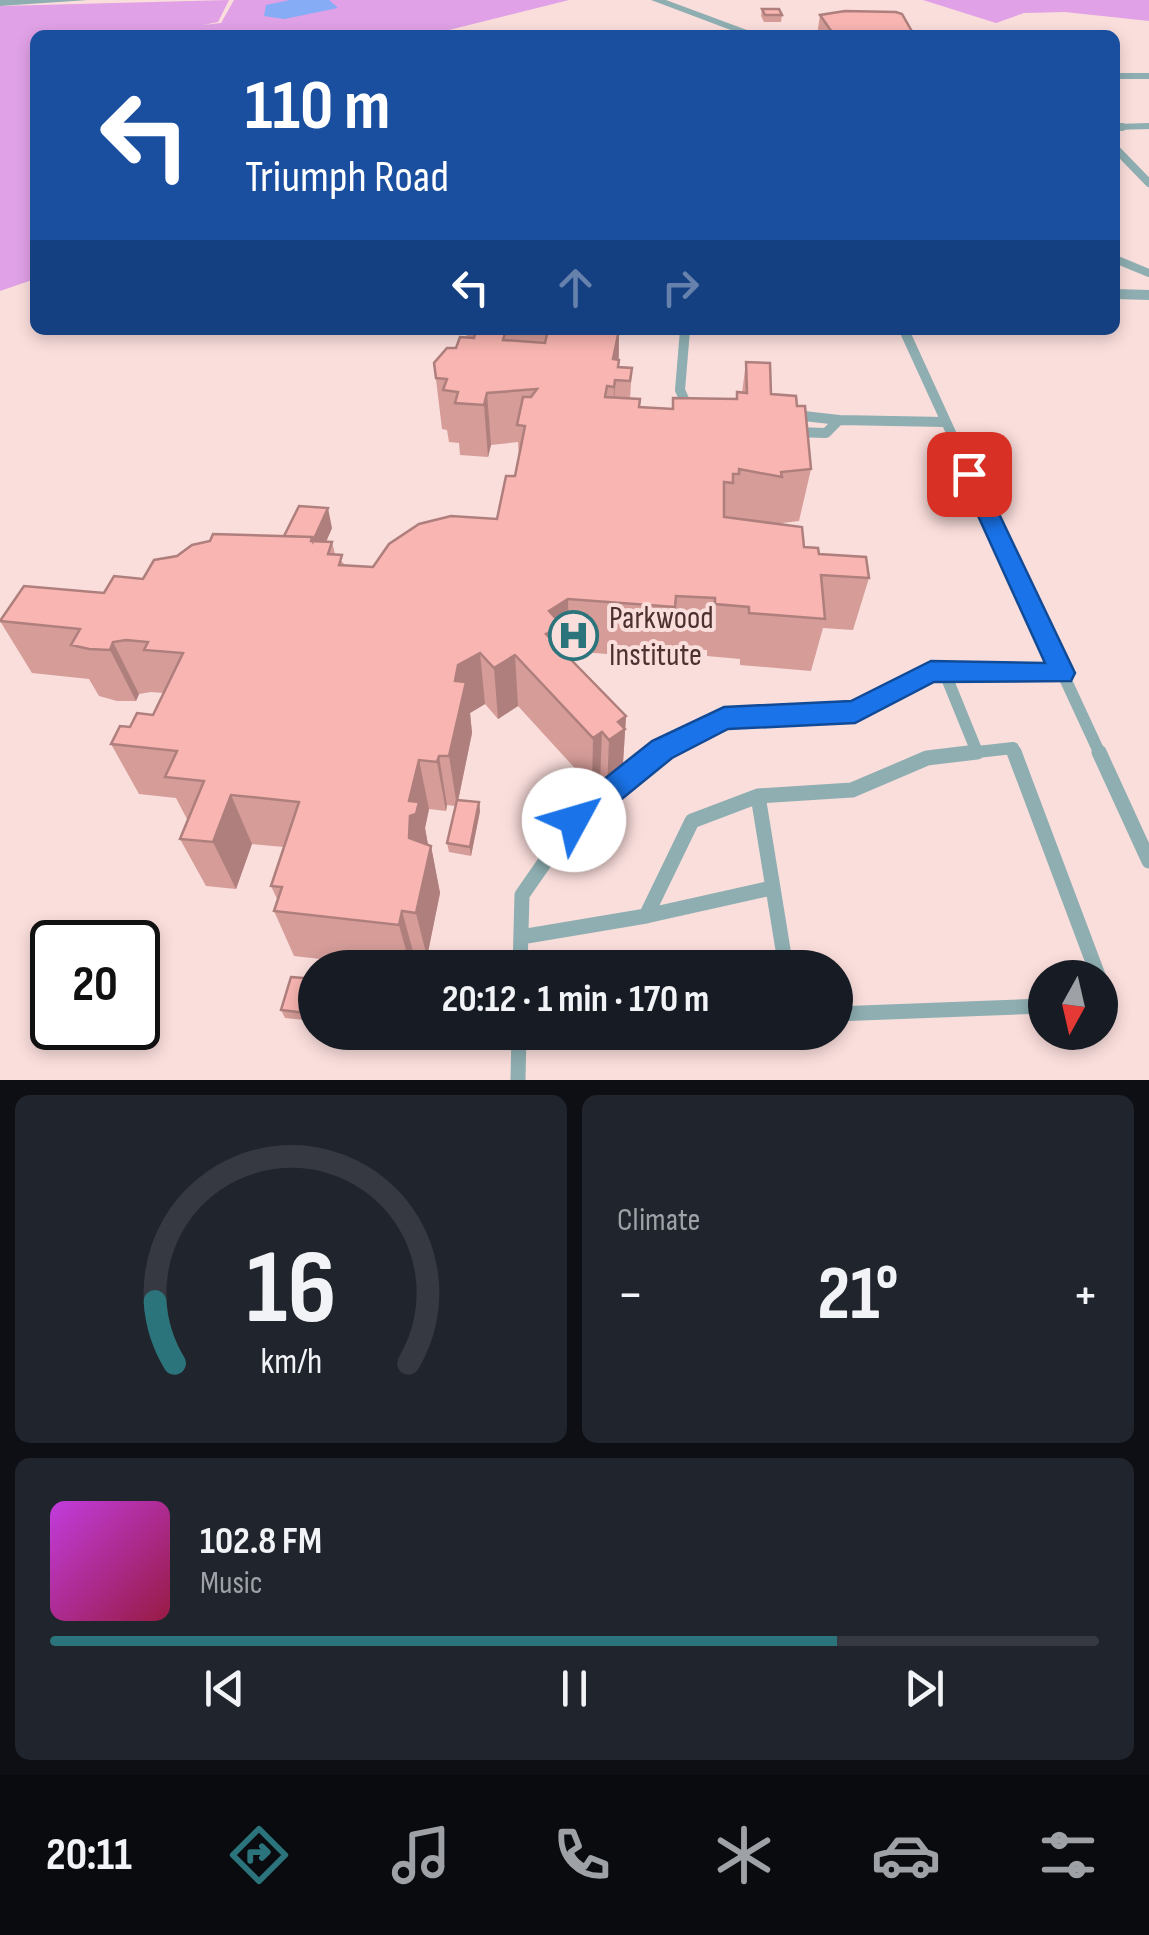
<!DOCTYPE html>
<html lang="en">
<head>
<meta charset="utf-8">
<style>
  body { margin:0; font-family:"Sofia Sans Condensed",sans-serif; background:#20242c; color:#f1f3f6; height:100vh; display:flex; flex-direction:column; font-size:38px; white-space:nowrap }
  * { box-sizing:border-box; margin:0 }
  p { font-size:32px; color:#9ea1a6 }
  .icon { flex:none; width:55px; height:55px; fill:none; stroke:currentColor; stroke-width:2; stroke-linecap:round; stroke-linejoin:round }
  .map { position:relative; height:1080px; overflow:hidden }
  .details { display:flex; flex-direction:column; gap:15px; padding:15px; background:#0d0f14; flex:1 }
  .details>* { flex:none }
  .top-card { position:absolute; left:30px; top:30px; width:1090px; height:305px; border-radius:15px; box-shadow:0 5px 15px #0003; background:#1a4fa0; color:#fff; overflow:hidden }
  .needle { width:65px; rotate:188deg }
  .controls { position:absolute; left:1028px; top:960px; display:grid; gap:20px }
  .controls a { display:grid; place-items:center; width:90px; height:90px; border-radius:50%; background:#171b24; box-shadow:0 5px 15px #0003; font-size:50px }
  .speed { position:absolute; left:30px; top:920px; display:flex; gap:20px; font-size:50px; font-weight:700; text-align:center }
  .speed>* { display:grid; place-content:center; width:130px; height:130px; border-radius:50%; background:#171b24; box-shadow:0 5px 15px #0003; line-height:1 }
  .speed .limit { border:5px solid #111; border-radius:15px; background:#fff; color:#111 }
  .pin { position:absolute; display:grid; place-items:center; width:85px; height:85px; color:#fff; margin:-42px; border-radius:20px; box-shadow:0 5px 15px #0006 }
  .me { position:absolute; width:110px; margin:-55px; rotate:51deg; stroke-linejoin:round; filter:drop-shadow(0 0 8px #0008) }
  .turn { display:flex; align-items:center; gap:35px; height:210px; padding:0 50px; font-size:45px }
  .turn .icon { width:130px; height:130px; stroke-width:2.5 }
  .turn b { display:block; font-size:70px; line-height:85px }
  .lanes { display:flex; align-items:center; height:95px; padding:0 50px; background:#0003; justify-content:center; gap:50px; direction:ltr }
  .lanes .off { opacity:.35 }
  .big { font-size:75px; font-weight:700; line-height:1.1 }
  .details .card { flex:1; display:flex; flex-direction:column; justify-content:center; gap:15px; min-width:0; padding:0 35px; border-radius:15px; background:#20242c }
  .details .dial { align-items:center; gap:0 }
  .dial svg { height:260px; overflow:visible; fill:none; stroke:#363941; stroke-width:7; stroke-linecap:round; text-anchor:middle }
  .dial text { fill:#f1f3f6; stroke:none }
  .song { display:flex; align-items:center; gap:30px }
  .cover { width:120px; height:120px; border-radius:15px; background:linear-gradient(135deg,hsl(290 70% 55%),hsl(340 70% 35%)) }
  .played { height:10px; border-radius:5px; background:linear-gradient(90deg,#2b747b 75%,#363941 75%) }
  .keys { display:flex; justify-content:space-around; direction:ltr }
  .heat { display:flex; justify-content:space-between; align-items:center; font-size:55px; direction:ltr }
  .details .tiles { flex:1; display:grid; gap:15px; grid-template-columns:1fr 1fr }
  .card:last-child { grid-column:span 2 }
  .trip { position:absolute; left:298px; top:950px; width:555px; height:100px; border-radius:50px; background:#171b24; box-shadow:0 5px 15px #0003; font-weight:700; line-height:100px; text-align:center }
  .tabs { display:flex; height:160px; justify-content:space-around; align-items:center; background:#090b0e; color:#9ea1a6 }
  .tabs .icon { width:70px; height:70px }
  .tabs .active { color:#2b747b }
  .tabs b { font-size:45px; color:#f1f3f6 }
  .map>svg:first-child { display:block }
  .green { fill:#e0a1e6 }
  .water { fill:#86acf6 }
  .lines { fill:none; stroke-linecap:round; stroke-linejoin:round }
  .service-far4 { stroke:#8eaeb1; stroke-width:6 }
  .service-far3 { stroke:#8eaeb1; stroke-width:8 }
  .service-far2 { stroke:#8eaeb1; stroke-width:10 }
  .service-far1 { stroke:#8eaeb1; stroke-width:12 }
  .service { stroke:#8eaeb1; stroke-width:15 }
  .minor { fill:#8eaeb1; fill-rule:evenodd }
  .wall { fill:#d59c98 }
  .shaded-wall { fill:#ae7f7c }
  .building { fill:#f8b5b1; stroke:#ae7f7c; stroke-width:2.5 }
  .route { fill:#1a73e8; stroke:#114b97; stroke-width:2.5 }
  .labels { text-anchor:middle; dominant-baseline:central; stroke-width:8; stroke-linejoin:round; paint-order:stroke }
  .poi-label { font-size:32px; fill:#4c3130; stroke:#fadedc; text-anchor:start }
</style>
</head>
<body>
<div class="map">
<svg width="1149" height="1080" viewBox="0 0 1149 1080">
  <rect width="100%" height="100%" fill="#fadedc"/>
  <path class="green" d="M 229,0 L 218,22 L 203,25 L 221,23 L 234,0 L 569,0 L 429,35 L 35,35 L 35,279 L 0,291 L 0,6 Z
    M 923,0 L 1149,0 L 1149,21 L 1065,12 L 1024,13 L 996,23 Z"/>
  <path class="water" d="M 290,0 L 329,0 L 338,8 L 284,19 L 264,16 L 266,5 Z"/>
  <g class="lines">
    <path class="service-far4" d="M 1115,76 L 1149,76
      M 1115,127 L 1149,126"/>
    <path class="service-far3" d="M 1115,127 L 1122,127
      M 1115,148 L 1149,183
      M 1115,259 L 1149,273"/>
    <path class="service-far2" d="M 1115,294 L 1149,295
      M 685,330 L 680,390 L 688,408
      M 904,330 L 980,496
      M 795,415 L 839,420
      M 794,432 L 826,433 L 839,420 L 945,422"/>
    <path class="service-far1" d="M 979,493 L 1100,754
      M 944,671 L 977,752 L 957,754
      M 977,752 L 1013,748 L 1015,754
      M 655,754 L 724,718 L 855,712 L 931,671 L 1062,673"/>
    <path class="service" d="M 1014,752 L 1099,978
      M 1099,752 L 1149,861
      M 758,796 L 786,968
      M 646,916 L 771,888
      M 521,937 L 646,916 L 692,821 L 758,796 L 852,790 L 927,758 L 977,752
      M 520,968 L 522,895 L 574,820 L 658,752
      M 1100,979 L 1109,1003 L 1100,1004
      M 835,1014 L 1045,1006
      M 518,1080 L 519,1032"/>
    <path class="minor" d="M 0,0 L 88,0 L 0,6 Z
      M 651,0 L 666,0 L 755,33 L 744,35 Z"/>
  </g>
  <path class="wall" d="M 762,9 L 782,15 L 781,22 L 764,22 L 761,16 Z
    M 820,15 L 914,35 L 817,35 Z
    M 466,330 L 624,330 L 619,331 L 619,367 L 632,368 L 630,399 L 639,407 L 672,409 L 736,399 L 737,392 L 742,393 L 746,362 L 771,394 L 797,406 L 811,469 L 799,521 L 774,524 L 804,547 L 869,578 L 853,630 L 823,628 L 811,671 L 740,665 L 740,659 L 707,656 L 707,650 L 671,648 L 670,659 L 569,651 L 565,653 L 626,716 L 622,779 L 607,789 L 600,782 L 592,787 L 518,706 L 498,719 L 485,704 L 470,713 L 472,733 L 458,801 L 479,802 L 480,811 L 471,856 L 449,852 L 447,843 L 455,806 L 447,805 L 446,811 L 429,809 L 425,828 L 428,845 L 431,846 L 440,893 L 427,957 L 414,955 L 411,968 L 398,968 L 294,956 L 274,911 L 278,901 L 271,886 L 284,847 L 252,844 L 236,889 L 206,886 L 180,839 L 188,821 L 176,798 L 139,794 L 111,744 L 130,727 L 153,715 L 164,693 L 151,692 L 139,694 L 136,701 L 117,701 L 99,696 L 89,679 L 32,673 L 0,621 L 104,593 L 143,579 L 177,556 L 332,528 L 326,542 L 332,542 L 335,554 L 345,565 L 373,567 L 497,519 L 515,476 L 519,456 L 518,442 L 491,445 L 488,457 L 460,455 L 459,443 L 449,442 L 447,430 L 442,429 L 434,363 L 456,348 L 467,338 Z
    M 315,979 L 315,1021 L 285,1018 L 281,1010 Z"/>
  <path class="shaded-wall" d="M 619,330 L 618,381 L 615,380 L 613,438 L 614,387 L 613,359 Z
    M 487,393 L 491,445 L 488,457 L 484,405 Z
    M 328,508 L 332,528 L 318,560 L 311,541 Z
    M 568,599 L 569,651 L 563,655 L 546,634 L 549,611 Z
    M 113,642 L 139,694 L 136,701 L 110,650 Z
    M 480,653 L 485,704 L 470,713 L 472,733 L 457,806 L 449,756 L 455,681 L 458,665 Z
    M 515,655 L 518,706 L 498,719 L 494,668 Z
    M 626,716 L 622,779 L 607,789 L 609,740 L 618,722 Z
    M 602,732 L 600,782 L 592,787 L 593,738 Z
    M 439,756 L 447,805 L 446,811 L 437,762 Z
    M 419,760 L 429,809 L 425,828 L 429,850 L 409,838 L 409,801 Z
    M 231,795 L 252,844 L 236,889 L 213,842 Z
    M 479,802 L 480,811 L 471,856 L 470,847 Z
    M 431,846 L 440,893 L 427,957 L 416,913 Z
    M 402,911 L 414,955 L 411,968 L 399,925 Z"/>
  <path class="building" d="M 762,9 L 779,9 L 782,15 L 765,15 Z
    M 845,11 L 896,12 L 902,14 L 914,35 L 834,35 L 820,15 Z
    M 476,330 L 506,330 L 503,340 L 545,343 L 548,330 L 619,330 L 613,359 L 619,360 L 618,367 L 632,368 L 630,381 L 615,380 L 614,387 L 607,386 L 605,397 L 640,399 L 639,407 L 673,409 L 673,398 L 737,399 L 737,392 L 747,393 L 746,362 L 770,363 L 771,394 L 796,396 L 797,406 L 805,406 L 811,469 L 781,472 L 782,477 L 739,469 L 739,474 L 733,474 L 733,483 L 724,482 L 724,517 L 802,527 L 804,547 L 818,548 L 819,554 L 866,557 L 869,578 L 821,575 L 825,619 L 749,613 L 749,607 L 715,604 L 715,598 L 676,596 L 675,607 L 568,599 L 549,611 L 562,625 L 546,634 L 626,716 L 618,722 L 625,729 L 609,740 L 602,732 L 593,738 L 515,655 L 494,668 L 480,653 L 458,665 L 455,681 L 466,682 L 449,756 L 439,756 L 437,762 L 419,760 L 409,801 L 419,802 L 416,814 L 410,816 L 409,838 L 431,846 L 416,913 L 402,911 L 399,925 L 274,911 L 282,887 L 271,886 L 299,802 L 231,795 L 213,842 L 180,839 L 204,781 L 165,777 L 177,751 L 111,744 L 120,726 L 130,727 L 137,713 L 153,715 L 183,653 L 144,650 L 148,642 L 126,640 L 113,642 L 110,650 L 89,649 L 71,645 L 80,629 L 0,621 L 24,586 L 104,593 L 114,576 L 143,579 L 154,560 L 177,556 L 192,545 L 210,541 L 213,534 L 312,537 L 311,541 L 332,542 L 328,554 L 342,555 L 339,565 L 373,567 L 389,544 L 419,524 L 451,516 L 497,519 L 506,476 L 515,476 L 525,426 L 517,425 L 523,397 L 531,397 L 537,389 L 487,393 L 484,405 L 455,403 L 458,392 L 443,390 L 447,379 L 436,378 L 434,363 L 447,348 L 456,348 L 460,337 L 474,338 Z
    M 299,506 L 328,508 L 313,541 L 312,537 L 284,536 Z
    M 457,800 L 479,802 L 470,847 L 447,843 Z
    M 291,977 L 315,979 L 315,1014 L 281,1010 Z"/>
  <path class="route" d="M 969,467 L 980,474 L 1075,673 L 1071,681 L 934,682 L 855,723 L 728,729 L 672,758 L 585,829 L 574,833 L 564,829 L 560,820 L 564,811 L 652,741 L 724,707 L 851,701 L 931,661 L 1045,663 L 959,474 Z"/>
  <defs>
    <symbol id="hospital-ring" viewBox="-11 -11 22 22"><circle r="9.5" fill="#fadedc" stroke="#2b747b" stroke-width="1.5"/><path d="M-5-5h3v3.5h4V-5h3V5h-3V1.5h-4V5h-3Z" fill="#2b747b"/></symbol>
  </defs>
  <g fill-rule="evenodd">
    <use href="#hospital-ring" x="546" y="608" width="55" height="55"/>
  </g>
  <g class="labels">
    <g class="poi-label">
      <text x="609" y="618">Parkwood<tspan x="609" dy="37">Institute</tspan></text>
    </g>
  </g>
</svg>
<div class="controls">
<a><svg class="needle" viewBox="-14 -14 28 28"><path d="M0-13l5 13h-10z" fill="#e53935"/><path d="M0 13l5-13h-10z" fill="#9ea1a6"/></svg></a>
</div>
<div class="speed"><div class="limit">20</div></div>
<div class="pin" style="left:969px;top:474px;background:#d93025"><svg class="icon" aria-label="arrive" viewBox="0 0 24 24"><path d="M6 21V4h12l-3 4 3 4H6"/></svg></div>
<svg class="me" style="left:574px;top:820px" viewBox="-20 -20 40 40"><circle r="19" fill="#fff"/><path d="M0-13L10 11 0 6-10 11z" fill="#1a73e8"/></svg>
<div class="trip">20:12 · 1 min · 170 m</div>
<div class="top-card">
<div class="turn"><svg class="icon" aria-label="left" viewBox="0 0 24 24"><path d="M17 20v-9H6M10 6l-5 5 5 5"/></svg><div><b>110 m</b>Triumph Road</div></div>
<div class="lanes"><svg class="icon" aria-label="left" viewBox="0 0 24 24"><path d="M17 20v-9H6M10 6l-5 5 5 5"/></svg><svg class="icon off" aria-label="ahead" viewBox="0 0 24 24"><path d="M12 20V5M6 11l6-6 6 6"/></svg><svg class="icon off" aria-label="right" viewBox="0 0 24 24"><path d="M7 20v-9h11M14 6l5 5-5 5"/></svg></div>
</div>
</div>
<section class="details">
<div class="tiles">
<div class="card dial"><svg viewBox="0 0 100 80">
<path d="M14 69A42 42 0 1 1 86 69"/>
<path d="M14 69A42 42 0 0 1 8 50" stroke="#2b747b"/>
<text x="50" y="56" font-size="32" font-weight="700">16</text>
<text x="50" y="72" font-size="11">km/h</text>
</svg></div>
<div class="card"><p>Climate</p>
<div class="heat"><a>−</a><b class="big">21°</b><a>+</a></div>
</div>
<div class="card">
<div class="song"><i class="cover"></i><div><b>102.8 FM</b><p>Music</p></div></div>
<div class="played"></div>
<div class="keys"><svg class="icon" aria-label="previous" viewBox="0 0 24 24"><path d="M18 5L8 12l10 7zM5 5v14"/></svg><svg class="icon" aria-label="pause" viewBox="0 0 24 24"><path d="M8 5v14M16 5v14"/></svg><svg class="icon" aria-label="next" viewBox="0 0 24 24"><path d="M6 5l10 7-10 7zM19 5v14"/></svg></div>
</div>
</div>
</section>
<nav class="tabs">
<b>20:11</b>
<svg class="icon active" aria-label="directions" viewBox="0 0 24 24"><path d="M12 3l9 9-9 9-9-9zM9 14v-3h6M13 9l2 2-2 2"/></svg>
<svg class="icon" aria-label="music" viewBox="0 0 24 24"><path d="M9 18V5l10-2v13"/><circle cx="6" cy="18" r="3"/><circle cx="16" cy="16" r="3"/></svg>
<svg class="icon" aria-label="phone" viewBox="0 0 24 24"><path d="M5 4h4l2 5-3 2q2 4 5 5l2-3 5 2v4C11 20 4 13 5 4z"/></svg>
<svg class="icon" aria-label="climate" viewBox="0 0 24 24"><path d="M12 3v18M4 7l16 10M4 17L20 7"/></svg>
<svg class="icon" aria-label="car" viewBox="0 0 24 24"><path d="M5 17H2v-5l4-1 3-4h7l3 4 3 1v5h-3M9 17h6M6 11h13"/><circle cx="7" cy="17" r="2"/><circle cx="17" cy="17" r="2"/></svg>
<svg class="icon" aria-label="filters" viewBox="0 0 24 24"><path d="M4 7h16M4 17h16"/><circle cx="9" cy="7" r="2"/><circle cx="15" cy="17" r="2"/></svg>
</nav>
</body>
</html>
